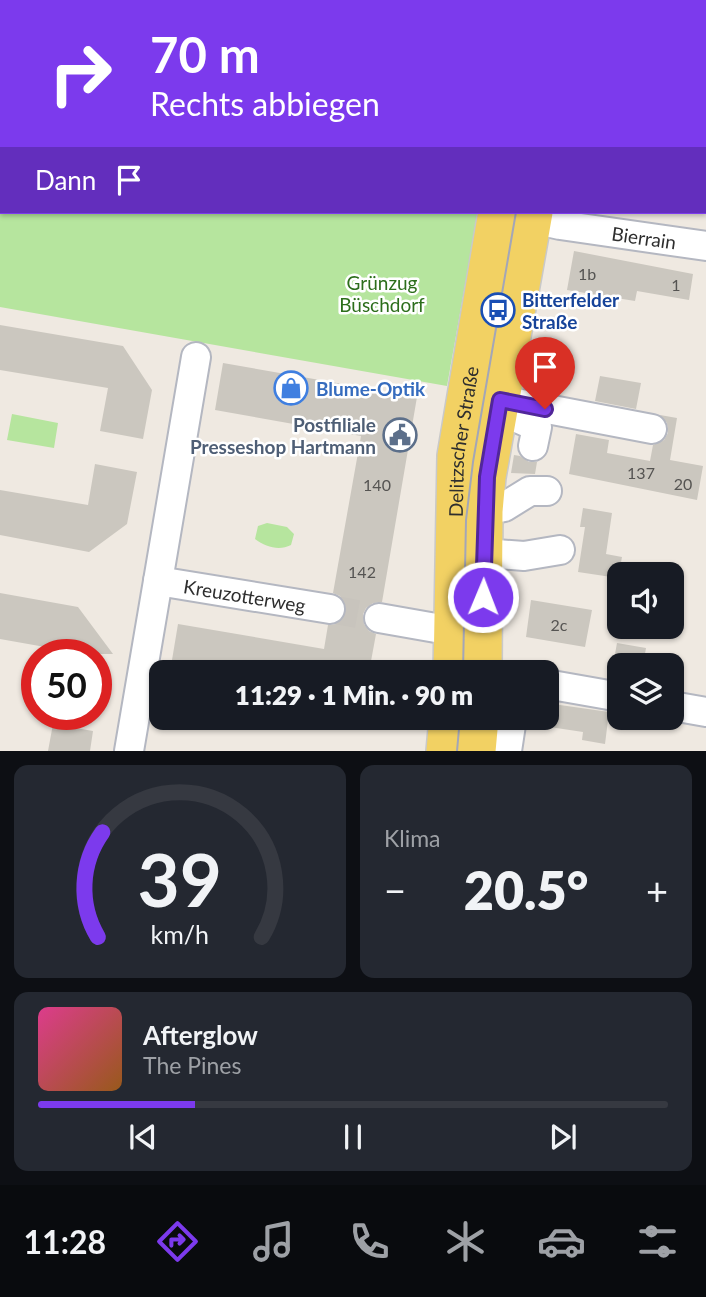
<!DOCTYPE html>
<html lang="de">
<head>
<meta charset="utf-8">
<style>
  body { margin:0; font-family:Lato,sans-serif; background:#242831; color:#f1f3f6; height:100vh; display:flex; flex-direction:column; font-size:26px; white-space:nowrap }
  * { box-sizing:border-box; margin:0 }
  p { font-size:23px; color:#9ea1a6 }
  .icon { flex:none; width:38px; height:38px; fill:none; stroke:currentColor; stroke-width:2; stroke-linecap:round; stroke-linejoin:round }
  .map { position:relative; height:751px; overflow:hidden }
  .details { display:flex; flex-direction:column; gap:14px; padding:14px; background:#0d0f14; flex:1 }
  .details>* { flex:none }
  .top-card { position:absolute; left:0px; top:0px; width:707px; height:214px; box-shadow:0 2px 5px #0004; background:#7c3aed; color:#fff; overflow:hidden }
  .controls { position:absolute; left:607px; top:562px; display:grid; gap:14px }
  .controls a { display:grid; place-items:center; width:77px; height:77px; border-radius:14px; background:#171b24; box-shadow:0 2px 5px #0004; font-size:35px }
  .speed { position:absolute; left:21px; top:639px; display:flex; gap:14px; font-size:35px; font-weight:700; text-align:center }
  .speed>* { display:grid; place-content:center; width:91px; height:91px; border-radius:50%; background:#171b24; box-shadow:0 2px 5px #0004; line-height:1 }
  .speed .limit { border:10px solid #d22; background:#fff; color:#111 }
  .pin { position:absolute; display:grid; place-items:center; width:60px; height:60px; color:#fff; margin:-72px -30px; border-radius:50% 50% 50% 0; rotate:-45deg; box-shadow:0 0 7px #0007 }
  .pin .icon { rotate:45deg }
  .me { position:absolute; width:77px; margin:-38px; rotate:1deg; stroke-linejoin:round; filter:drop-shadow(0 0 5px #0008) }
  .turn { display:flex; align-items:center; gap:24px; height:147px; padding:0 35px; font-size:32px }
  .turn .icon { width:91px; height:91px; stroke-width:2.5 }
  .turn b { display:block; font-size:49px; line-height:60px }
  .then { display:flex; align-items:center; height:66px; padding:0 35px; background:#0003; gap:14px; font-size:26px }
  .big { font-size:52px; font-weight:800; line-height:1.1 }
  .details .tile { flex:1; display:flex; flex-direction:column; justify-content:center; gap:10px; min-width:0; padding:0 24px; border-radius:14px; background:#242831 }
  .details .dial { align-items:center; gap:0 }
  .dial svg { height:182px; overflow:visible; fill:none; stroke:#363941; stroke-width:7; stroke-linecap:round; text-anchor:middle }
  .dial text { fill:#f1f3f6; stroke:none }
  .song { display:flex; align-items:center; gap:21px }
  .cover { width:84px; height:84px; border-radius:10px; background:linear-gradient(135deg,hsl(330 70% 55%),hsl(30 70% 35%)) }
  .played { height:7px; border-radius:4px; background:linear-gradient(90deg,#7c3aed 25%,#363941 25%) }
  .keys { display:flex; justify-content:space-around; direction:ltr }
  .heat { display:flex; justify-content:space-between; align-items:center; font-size:38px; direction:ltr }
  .details .tiles { flex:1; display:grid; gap:14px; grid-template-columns:1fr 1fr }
  .tile:last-child { grid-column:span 2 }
  .trip { position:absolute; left:149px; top:660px; width:410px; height:70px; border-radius:14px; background:#171b24; box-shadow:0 2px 5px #0004; font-weight:800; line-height:70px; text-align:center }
  .dock { display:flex; height:112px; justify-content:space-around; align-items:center; background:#090b0e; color:#9ea1a6 }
  .dock .icon { width:49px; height:49px }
  .dock .on { color:#7c3aed }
  .dock b { font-size:32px; color:#f1f3f6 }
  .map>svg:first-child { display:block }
  .green { fill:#b6e59e }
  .building { fill:#cbc7bf }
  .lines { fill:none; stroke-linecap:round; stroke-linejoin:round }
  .minor-tunnel { stroke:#c8c4bd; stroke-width:28; stroke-dasharray:28 14; stroke-linecap:butt }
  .minor-casing { stroke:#b4b7c1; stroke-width:32 }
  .major-casing { stroke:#c9c9c9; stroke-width:40 }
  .minor { stroke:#fff; stroke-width:28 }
  .major { stroke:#f2d163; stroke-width:37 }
  .tram { stroke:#a3a6b8; stroke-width:2 }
  .route-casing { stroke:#51269a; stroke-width:18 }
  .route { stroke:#7c3aed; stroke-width:12 }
  .labels { text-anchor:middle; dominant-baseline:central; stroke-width:5; stroke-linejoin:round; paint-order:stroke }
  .number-label { font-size:16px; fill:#555452 }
  .street-label { font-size:19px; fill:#2e2e2e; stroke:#fff }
  .park-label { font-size:19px; fill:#2c6e1b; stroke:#fff }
  .transit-label { font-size:19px; font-weight:bold; fill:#164399; stroke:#fff; text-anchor:start }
  .shop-label { font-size:19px; font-weight:bold; fill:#366cbe; stroke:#fff; text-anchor:start }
  .service-label { font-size:19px; font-weight:bold; fill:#4e5e75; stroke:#fff; text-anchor:end }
</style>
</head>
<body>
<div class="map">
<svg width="706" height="751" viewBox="0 0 706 751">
  <rect width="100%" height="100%" fill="#efe9e1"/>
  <path class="green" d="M 0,149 L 2,212 L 478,212 L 447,386 L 0,307 Z
    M 12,414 L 58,423 L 54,448 L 7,440 Z
    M 267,523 L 287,527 L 294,534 L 291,545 C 279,551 266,547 255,539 L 258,526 Z"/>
  <path class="building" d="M 574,251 L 693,274 L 689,300 L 637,291 L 635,301 L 567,290 Z
    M 0,325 L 123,346 L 152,390 L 143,439 L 100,431 L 108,388 L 0,370 Z
    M 223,363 L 417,397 L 382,602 L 373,603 L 366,608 L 363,614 L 364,624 L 369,631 L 376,634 L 369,672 L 170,672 L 178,624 L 324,649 L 328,625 L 336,624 L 342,620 L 346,612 L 345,603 L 340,596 L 333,593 L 361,436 L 215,410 Z
    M 600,376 L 641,383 L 636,409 L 595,401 Z
    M 660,415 L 677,418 L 670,460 L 703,466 L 697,500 L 569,474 L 576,434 L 609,440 L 607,453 L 650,461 L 653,445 L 664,440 L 668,433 L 667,423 Z
    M 514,455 L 520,456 L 529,462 L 537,462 L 535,474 L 511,473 Z
    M 95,464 L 137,472 L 127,524 L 89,552 L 0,535 L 0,490 L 88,505 Z
    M 583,508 L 612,513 L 606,554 L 622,557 L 618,578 L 578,572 L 585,527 L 580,527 Z
    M 0,593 L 78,607 L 113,654 L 61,654 L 62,650 L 0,639 Z
    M 531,600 L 592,610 L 585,647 L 526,637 Z
    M 617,643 L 646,648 L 643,665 L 613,665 Z
    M 546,703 L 609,712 L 605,744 L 582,740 L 583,732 L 543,726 L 544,718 L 546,718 Z
    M 53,724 L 93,731 L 90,751 L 48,751 Z"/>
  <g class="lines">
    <path class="minor-tunnel" d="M 330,609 L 379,618"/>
    <defs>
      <g id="minor">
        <path d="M 95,2 L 95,0"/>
        <path d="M 263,2 L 263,0"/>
        <path id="s1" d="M 515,215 L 560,225 L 706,246"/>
        <path id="s2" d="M 196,357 L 158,581 L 330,609"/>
        <path d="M 500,400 L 652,429"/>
        <path d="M 501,415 L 517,418 L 537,427 L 533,446"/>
        <path d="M 484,511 L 504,507 L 530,491 L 547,491"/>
        <path d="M 484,553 L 524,556 L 560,550"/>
        <path d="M 379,618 L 470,634"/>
        <path d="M 546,684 L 620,697"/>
        <path d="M 672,706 L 706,712"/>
        <path d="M 129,751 L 158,581"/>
        <path d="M 507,751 L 512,718"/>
      </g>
      <g id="major">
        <path d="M 540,2 L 540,0"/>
        <path d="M 571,2 L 572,0"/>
        <path id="s3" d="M 452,672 L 456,456 L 497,212"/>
        <path d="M 483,672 L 484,511 L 487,477 L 534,212"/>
        <path d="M 445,751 L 448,718"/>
        <path d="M 477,751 L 480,718"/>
      </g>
    </defs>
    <use href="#minor" class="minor-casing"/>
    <use href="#major" class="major-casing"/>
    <use href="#minor" class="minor"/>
    <use href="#major" class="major"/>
    <path class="tram" d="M 552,2 L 553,0
      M 463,672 L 466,520 L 473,462 L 516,212
      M 457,751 L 460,718"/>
  </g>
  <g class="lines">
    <defs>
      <path id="route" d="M 483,597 L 487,477 L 500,400 L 545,409"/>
    </defs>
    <use href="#route" class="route-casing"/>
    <use href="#route" class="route"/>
  </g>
  <defs>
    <symbol id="bus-ring" viewBox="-11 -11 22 22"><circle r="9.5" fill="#fff" stroke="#1a4fb4" stroke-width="1.5"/><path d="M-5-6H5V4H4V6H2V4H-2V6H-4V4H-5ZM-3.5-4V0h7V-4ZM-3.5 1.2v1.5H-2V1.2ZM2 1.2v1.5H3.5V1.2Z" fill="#1a4fb4"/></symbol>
    <symbol id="shop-ring" viewBox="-11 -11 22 22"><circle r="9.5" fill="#fff" stroke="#3f7fe0" stroke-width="1.5"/><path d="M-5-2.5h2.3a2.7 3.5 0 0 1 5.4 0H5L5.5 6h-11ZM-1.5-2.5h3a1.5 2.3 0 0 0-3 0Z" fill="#3f7fe0"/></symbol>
    <symbol id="civic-ring" viewBox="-11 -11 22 22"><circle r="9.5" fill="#fff" stroke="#5c6f8a" stroke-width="1.5"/><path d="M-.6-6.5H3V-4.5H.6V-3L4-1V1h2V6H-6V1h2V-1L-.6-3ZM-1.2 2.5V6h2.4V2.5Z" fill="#5c6f8a"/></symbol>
  </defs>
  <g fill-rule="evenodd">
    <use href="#bus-ring" x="479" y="291" width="38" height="38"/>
    <use href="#shop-ring" x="272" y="369" width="38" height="38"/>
    <use href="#civic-ring" x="381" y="416" width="38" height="38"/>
  </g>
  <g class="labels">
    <g class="number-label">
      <text x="587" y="273">1b</text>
      <text x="676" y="284">1</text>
      <text x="641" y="472">137</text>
      <text x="683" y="483">20</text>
      <text x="377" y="484">140</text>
      <text x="362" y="571">142</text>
      <text x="559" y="624">2c</text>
    </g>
    <g class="street-label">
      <text stroke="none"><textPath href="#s1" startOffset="131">Bierrain</textPath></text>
      <text stroke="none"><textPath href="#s3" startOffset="231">Delitzscher Straße</textPath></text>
      <text stroke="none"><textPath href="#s2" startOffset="315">Kreuzotterweg</textPath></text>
    </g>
    <g class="park-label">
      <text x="382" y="282">Grünzug<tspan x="382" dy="22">Büschdorf</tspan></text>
    </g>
    <g class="transit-label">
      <text x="522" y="299">Bitterfelder<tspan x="522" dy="22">Straße</tspan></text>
    </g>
    <g class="shop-label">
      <text x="316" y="388">Blume-Optik</text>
    </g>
    <g class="service-label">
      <text x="376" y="424">Postfiliale<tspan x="376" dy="22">Presseshop Hartmann</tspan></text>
    </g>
  </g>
</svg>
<div class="controls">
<a><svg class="icon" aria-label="sound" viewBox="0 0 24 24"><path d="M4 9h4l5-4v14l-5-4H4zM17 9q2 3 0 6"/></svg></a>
<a><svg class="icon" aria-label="layers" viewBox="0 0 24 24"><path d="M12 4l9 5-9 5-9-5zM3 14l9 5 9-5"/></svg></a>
</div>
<div class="speed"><div class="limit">50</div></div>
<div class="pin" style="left:545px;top:409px;background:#d93025"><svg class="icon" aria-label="arrive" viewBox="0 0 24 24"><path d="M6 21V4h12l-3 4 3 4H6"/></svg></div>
<svg class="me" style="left:483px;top:597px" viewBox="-20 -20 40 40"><circle r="17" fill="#7c3aed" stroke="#fff" stroke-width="3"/><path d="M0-11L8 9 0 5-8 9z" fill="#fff"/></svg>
<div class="trip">11:29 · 1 Min. · 90 m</div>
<div class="top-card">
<div class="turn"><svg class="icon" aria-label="right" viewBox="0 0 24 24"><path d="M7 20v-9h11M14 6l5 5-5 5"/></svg><div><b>70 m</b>Rechts abbiegen</div></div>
<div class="then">Dann<svg class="icon" aria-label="arrive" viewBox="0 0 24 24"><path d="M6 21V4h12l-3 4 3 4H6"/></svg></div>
</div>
</div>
<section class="details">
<div class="tiles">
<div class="tile dial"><svg viewBox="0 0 100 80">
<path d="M14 69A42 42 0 1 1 86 69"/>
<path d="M14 69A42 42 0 0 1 16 23" stroke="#7c3aed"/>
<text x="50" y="56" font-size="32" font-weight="700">39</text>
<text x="50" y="72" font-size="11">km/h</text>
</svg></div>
<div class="tile"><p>Klima</p>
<div class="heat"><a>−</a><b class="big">20.5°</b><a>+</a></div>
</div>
<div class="tile">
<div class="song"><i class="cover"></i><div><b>Afterglow</b><p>The Pines</p></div></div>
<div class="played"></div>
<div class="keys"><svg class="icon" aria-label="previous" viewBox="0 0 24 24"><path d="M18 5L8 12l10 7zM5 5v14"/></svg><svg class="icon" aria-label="pause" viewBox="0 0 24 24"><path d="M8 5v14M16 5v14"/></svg><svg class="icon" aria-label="next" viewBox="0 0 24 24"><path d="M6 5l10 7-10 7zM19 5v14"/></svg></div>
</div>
</div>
</section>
<nav class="dock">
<b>11:28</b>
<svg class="icon on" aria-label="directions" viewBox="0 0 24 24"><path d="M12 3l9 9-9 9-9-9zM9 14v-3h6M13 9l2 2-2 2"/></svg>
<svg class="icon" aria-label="music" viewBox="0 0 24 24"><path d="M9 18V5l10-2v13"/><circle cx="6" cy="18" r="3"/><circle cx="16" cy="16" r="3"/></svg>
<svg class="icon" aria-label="phone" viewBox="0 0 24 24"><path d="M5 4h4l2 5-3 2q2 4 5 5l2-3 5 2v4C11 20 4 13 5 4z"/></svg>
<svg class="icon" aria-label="climate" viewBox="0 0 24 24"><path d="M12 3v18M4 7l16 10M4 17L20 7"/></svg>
<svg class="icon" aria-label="car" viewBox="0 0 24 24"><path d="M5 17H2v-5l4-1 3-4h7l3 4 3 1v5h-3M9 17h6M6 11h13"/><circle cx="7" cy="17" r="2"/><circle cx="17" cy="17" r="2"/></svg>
<svg class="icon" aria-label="filters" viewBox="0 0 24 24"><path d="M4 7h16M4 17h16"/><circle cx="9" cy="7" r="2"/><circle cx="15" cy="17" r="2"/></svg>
</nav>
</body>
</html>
